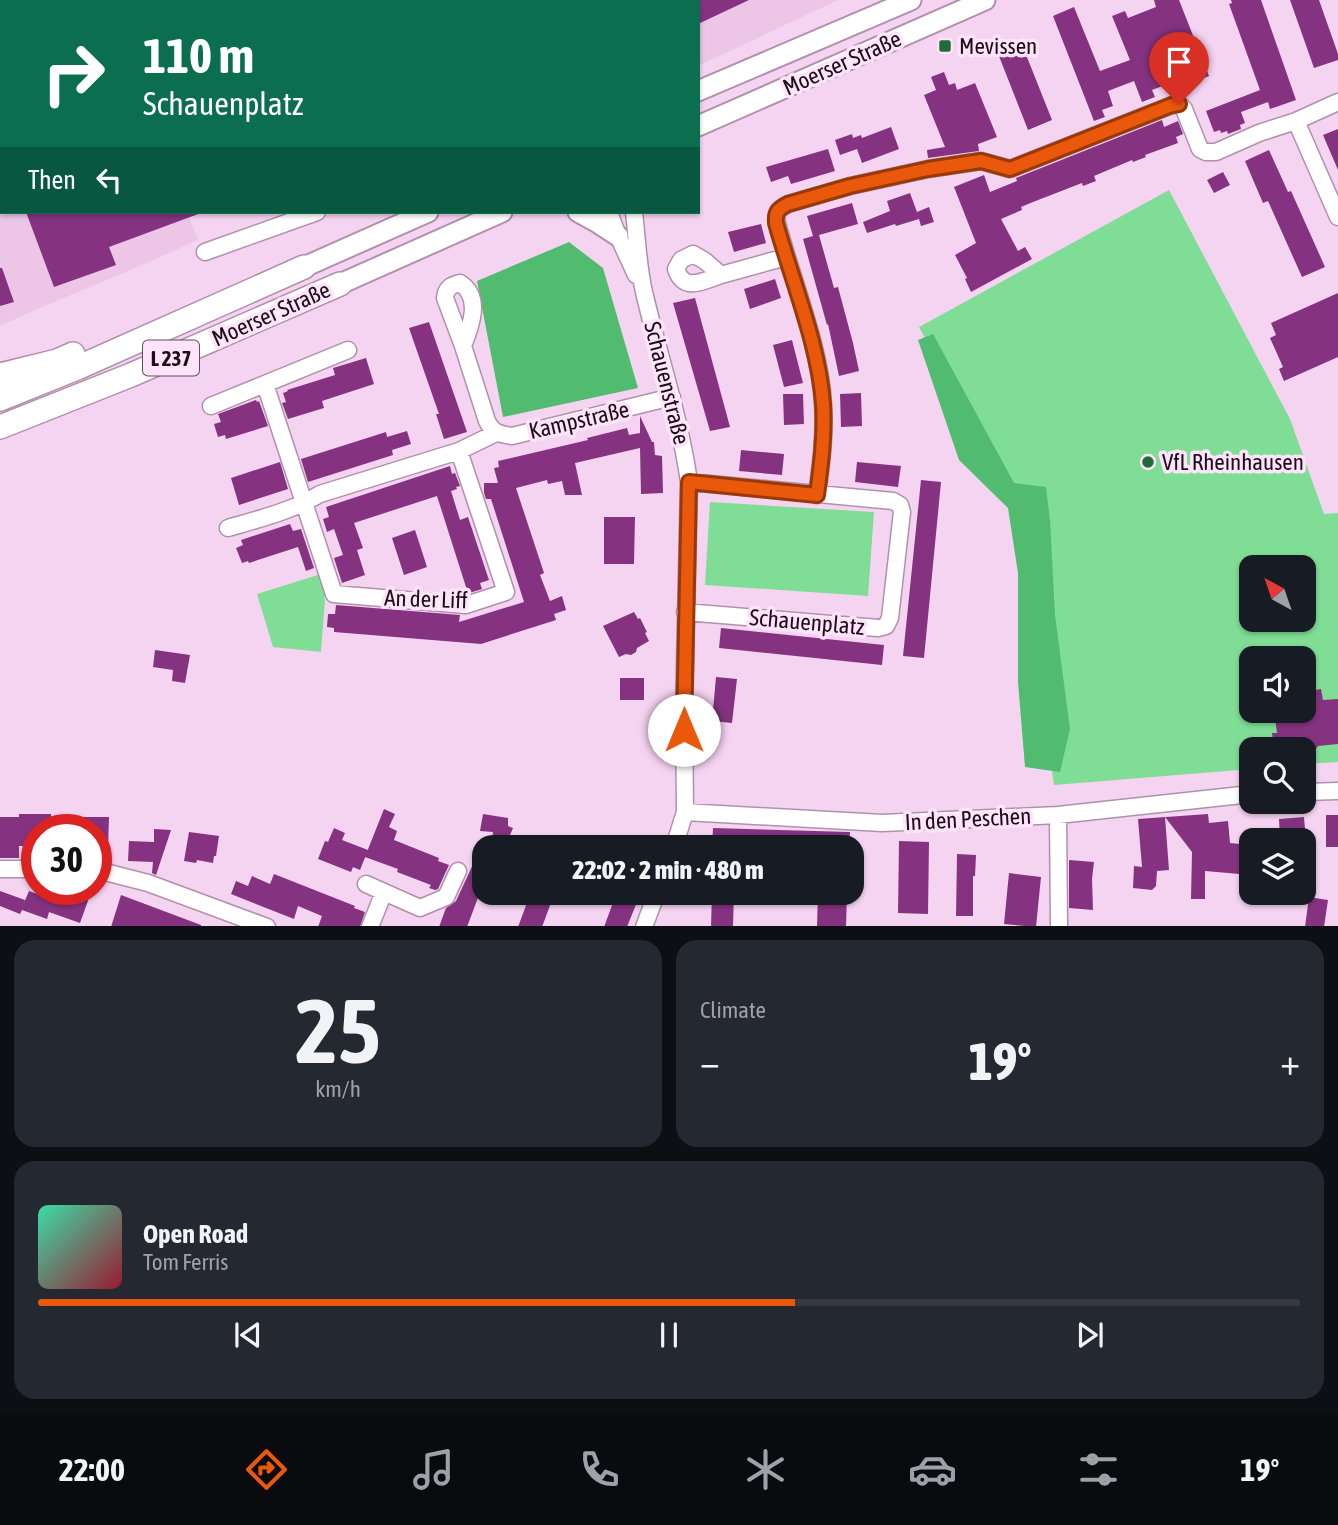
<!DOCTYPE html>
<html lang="en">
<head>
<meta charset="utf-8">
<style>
  body { margin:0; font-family:"Asap Condensed",sans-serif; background:#242831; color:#f1f3f6; height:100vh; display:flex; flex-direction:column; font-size:26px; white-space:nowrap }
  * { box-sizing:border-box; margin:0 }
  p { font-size:23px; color:#9ea1a6 }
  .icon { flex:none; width:38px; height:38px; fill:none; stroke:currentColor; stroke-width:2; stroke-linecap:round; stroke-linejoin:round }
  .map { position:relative; height:926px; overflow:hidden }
  .sheet { display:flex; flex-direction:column; gap:14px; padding:14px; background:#0d0f14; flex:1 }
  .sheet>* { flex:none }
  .guide { position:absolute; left:0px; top:0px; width:700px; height:214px; box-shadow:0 2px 5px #0004; background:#0b6e4f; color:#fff; overflow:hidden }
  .needle { width:46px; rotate:320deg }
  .buttons { position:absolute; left:1239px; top:555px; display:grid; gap:14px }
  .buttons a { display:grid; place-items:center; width:77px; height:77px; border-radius:14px; background:#171b24; box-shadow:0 2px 5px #0004; font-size:35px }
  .speed { position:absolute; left:21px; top:814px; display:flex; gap:14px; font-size:35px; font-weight:700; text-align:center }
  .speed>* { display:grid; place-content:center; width:91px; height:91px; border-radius:50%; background:#171b24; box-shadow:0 2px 5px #0004; line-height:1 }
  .speed .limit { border:10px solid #d22; background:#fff; color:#111 }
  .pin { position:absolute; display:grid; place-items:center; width:60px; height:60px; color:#fff; margin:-72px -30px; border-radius:50% 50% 50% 0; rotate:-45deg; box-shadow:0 0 7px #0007 }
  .pin .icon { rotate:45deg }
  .me { position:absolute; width:77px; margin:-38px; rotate:0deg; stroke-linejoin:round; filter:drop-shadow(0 0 5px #0008) }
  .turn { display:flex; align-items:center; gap:24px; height:147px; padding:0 28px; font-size:32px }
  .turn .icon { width:91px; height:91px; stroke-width:2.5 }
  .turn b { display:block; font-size:49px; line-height:60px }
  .then { display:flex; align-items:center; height:66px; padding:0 28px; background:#0003; gap:14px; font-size:26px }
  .big { font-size:52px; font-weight:800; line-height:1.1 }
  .sheet .widget { flex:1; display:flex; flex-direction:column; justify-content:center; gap:10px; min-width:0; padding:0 24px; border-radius:21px; background:#242831 }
  .sheet .dial { align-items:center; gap:0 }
  .dial b { font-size:91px; line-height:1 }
  .song { display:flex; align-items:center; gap:21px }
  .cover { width:84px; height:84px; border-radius:10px; background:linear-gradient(135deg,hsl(160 70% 55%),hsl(350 70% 35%)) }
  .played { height:7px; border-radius:4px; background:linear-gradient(90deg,#ea580c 60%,#363941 60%) }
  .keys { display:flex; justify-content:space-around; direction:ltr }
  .heat { display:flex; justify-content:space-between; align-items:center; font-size:38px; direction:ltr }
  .sheet .tiles { flex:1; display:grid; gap:14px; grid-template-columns:1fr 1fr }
  .widget:last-child { grid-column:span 2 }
  .trip { position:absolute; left:472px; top:835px; width:392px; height:70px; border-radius:21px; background:#171b24; box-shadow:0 2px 5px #0004; font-weight:800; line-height:70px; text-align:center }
  .dock { display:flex; height:112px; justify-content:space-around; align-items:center; background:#090b0e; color:#9ea1a6 }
  .dock .icon { width:49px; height:49px }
  .dock .current { color:#ea580c }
  .dock b { font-size:32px; color:#f1f3f6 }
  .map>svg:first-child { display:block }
  .built { fill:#ecc5e7 }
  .green { fill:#80dd96; fill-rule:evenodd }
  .forest { fill:#51bc6f }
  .building { fill:#853380 }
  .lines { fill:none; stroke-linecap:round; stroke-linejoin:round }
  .minor-casing { stroke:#b091ac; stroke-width:19 }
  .major-casing { stroke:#b091ac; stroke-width:23 }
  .highway-casing { stroke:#b091ac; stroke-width:26 }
  .minor { stroke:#fff; stroke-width:16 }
  .major { stroke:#fff; stroke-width:19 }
  .highway { stroke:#fff; stroke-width:23 }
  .route-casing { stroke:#983908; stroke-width:18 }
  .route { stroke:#ea580c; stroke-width:12 }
  .poi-dot { fill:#216b38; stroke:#fee3fb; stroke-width:2.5 }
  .labels { text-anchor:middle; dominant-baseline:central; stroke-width:7; stroke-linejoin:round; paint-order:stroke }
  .shield { fill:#fee3fb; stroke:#5e4f5d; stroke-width:2 }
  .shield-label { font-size:21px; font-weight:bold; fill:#1a0f19 }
  .poi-label { font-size:23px; fill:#1a0f19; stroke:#fee3fb; text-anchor:start }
  .street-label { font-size:23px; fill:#1a0f19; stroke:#fee3fb }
</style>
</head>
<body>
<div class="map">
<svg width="1338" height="927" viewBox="0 0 1338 927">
  <rect width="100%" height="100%" fill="#f5d4f1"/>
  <path class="built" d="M 0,0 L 838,0 L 698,66 L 698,2 L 2,2 L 2,212 L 187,212 L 198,240 L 126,272 L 37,309 L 0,326 Z"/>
  <path class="green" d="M 1169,190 L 1290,419 L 1324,514 L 1338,513 L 1338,762 L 1304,764 L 1304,749 L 1251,749 L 1251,769 L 1054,785 L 1013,505 L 919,327 ZM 1251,567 L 1304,567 L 1304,620 L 1251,620 ZM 1251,658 L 1304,658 L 1304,710 L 1251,710 Z
    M 710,502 L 874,512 L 868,596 L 705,585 Z
    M 321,574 L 328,595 L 324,597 L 325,600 L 321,652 L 273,647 L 257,594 Z"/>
  <path class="forest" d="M 569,242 L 603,268 L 638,388 L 503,417 L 477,281 Z
    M 933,334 L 1014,483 L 1046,487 L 1050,520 L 1055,615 L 1070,729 L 1060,772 L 1025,767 L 1018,682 L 1018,573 L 1008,508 L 959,460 L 918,340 Z"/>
  <path class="building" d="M 698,0 L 749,0 L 698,24 Z
    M 1154,0 L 1179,0 L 1209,76 L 1196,81 L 1193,74 L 1165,85 L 1152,90 L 1155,97 L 1142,102 L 1134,81 L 1108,91 L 1113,106 L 1102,110 L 1105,117 L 1094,121 L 1053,16 L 1074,7 L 1100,71 L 1130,60 L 1112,16 L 1125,11 L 1128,18 L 1156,7 Z
    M 1231,0 L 1261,0 L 1296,100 L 1270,109 L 1268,102 L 1241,112 L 1245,123 L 1240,125 L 1241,129 L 1228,134 L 1227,131 L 1221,133 L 1220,130 L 1214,132 L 1206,111 L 1260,90 L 1229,4 L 1232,3 Z
    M 1290,0 L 1319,0 L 1338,54 L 1338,60 L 1314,68 Z
    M 1021,42 L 1052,120 L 1028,130 L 997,51 Z
    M 944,72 L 949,85 L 955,83 L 957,90 L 975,83 L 997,137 L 978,144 L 979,151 L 928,158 L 927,150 L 945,147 L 924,95 L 936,90 L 931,77 Z
    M 1162,120 L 1164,127 L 1178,121 L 1183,134 L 1176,137 L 1178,143 L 1145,155 L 1146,157 L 1133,162 L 1132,160 L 1094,176 L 1096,181 L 1083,186 L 1082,183 L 1033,202 L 1021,207 L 1022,210 L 1001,219 L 1018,251 L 1025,247 L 1032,259 L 971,292 L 965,279 L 967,278 L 955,255 L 976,243 L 954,187 L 984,175 L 990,192 L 1017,181 L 1016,178 Z
    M 891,127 L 899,149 L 862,163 L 857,149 L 840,155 L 835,140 L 852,134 L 853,138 L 861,135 L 862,138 Z
    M 1338,129 L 1338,170 L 1323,135 Z
    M 828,149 L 835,171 L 791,184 L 788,176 L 771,182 L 766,167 Z
    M 1269,150 L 1288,192 L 1291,191 L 1325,267 L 1302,277 L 1268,201 L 1263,203 L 1245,161 Z
    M 1223,172 L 1230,185 L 1214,193 L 1207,180 Z
    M 910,193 L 917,212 L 929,207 L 934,222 L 921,226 L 919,219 L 896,226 L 895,224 L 867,233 L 863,222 L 890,211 L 887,201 Z
    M 852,203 L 858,224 L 819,235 L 834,288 L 838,287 L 853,343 L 859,371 L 839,376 L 828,324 L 827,325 L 803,239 L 813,236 L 807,216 Z
    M 26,212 L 201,212 L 201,213 L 109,247 L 116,265 L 54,287 Z
    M 761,224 L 766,243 L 734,252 L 728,232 Z
    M 0,268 L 2,268 L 14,302 L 0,306 Z
    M 775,279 L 781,298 L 750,309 L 744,289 Z
    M 1338,293 L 1338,357 L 1284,381 L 1279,369 L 1283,367 L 1270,338 L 1276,335 L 1271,323 Z
    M 695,298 L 730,427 L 710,431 L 673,303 Z
    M 429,322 L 467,432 L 444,439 L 436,414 L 439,414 L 409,328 Z
    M 792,340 L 803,383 L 784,387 L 773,345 Z
    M 366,358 L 374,384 L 322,401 L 324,408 L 288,419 L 282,403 L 286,402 L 283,393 L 288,391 L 287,390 L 335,375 L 333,368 Z
    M 861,393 L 862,426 L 841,427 L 840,394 Z
    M 783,394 L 803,394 L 804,424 L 784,425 Z
    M 256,400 L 257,402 L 259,401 L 268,426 L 226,439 L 225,435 L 218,437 L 214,424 L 221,422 L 218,414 Z
    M 640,416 L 652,442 L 654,442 L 655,455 L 662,456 L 663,493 L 641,494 L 640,448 L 575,463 L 582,495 L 565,495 L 562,481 L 548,484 L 547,480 L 516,488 L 544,573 L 540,575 L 550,601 L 562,596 L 566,610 L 554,614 L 556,620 L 481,644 L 334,632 L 334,628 L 327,627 L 328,614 L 335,614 L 336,605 L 460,615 L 459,622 L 524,602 L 491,499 L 486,499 L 484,493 L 484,483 L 498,483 L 494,468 L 499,467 L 498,461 L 588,440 L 587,438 L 627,428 L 629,435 L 640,433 Z
    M 407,431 L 411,444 L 392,450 L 393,455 L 308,482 L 301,459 L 386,432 L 387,437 Z
    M 741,450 L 784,454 L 782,475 L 739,471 Z
    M 280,462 L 288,489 L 239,505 L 231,478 Z
    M 857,462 L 901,466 L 898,487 L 855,482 Z
    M 450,466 L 452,474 L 455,473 L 460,486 L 456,487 L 457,489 L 451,491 L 460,520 L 468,517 L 489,580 L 480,583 L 482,589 L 469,593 L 466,587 L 437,496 L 354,523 L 363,548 L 357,550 L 365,575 L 342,583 L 334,558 L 343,555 L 334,529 L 327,532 L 323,519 L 329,517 L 326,507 Z
    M 921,480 L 941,482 L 924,658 L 903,656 Z
    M 604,517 L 635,517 L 634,564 L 604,564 Z
    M 290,524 L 293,531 L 301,529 L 314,568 L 306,571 L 298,547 L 249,563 L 248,561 L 242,563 L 236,548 L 243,545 L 241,540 Z
    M 415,530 L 427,567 L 404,575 L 392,538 Z
    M 634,612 L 638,619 L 640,618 L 647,632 L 645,633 L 649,641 L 637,648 L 636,652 L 631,655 L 626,654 L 619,657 L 603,626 Z
    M 721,628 L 884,645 L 882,665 L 719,648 Z
    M 155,650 L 190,655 L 185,683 L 172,681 L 173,670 L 153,667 Z
    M 716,677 L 737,679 L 732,723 L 712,721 Z
    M 620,678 L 644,678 L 644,700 L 620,700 Z
    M 1321,689 L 1323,700 L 1338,699 L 1338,744 L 1318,746 L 1304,767 L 1304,749 L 1274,749 L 1272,733 L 1277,733 L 1274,710 L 1304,710 L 1304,692 Z
    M 384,809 L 395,814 L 389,827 L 397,831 L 394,840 L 439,858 L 438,861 L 449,865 L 438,889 L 435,890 L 429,888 L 431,885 L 397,872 L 398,869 L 365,857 Z
    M 19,814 L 51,814 L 51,817 L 109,817 L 108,848 L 96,848 L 96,830 L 37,830 L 37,846 L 19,846 L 19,858 L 0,858 L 0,817 L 19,817 Z
    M 483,814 L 508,818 L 508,826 L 513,828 L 505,847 L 491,847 L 493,832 L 480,831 Z
    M 1208,814 L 1209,823 L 1228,821 L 1230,843 L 1251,845 L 1251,875 L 1205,871 L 1205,899 L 1191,899 L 1192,852 L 1165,817 L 1169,870 L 1157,871 L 1156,886 L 1152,890 L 1133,888 L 1134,866 L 1142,867 L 1138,819 Z
    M 1326,815 L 1338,815 L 1338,847 L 1326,847 Z
    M 1304,817 L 1306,840 L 1280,840 L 1279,819 Z
    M 334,828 L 345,833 L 342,840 L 368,850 L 360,870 L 353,867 L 351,872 L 318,859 L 325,841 L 328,842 Z
    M 713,828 L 850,832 L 849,847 L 712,847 Z
    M 154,829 L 171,830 L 156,875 L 152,873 L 153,862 L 128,861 L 129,841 L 154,842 Z
    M 189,832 L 219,836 L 216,856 L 214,856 L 213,863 L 197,860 L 196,863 L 184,861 Z
    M 899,841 L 929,842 L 928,914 L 898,913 Z
    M 957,854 L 976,855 L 975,876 L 973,876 L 973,916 L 956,916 Z
    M 475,860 L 485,863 L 485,897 L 479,895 L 467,927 L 439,927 L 446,908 L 456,901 Z
    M 1069,860 L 1094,862 L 1092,879 L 1093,910 L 1069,908 Z
    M 1009,873 L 1041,877 L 1036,927 L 1004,924 Z
    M 274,874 L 355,906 L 354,908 L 365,912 L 360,927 L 318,927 L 322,916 L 298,906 L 294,919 L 231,894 L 236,881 L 248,886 L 252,876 L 270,884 Z
    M 0,891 L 25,900 L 23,905 L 29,891 L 54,900 L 57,891 L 76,898 L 77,894 L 89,898 L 80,923 L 49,912 L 47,919 L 22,910 L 20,914 L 0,906 Z
    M 531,892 L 555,892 L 542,927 L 518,927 Z
    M 617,892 L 641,892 L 627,927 L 604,927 Z
    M 712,892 L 734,892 L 733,927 L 711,927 Z
    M 818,892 L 847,892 L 846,927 L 817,927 Z
    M 121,895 L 201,925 L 201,927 L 111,927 Z
    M 1309,897 L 1328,900 L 1324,927 L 1305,927 Z"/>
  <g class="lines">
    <defs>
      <path id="minor" d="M 564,0 L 565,2
        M 314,2 L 318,0
        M 1296,121 L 1338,217
        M 0,157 L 2,156
        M 609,212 L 618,236 L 636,275
        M 634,212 C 637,238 638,266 644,292 C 659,356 680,418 689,482 L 684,710 L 685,812 L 674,847
        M 205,252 L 317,212
        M 721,275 C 703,281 684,293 676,269 L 681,260 L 693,254 L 705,261 L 721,275 L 786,257
        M 463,346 L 445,298 C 446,288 451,285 460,283 C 482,297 471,326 463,346 L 487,421 C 493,433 499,434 512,436 L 672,397
        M 265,384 L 334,594 L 466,605 L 506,592 L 459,451
        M 211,406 L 348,350
        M 817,495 C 821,465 825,435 823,404 C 820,346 792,280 777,223 C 775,212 779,209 788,204 L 850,186 L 928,169 L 981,161 L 1010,169 L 1172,105 L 1179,104 L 1184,109 L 1200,149 L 1206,152 L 1216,152 L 1259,133 L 1296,121 L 1338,102
        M 228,528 C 259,519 292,511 320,494 L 459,451 L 496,433
        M 685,612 L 878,628 L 886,626 L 890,618 L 902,512 L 900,505 L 893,501 L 689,482
        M 1304,792 L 1338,791
        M 685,812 L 882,823 L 1058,815 L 1251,794
        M 1058,815 L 1059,927
        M 0,869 L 37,869
        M 96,872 L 109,873 L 148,883 L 267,927
        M 366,884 L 384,892
        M 370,927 L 384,892 L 420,908 L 446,897 L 458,871
        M 644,927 L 657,892"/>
      <path id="major" d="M 698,91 L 911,0
        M 698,126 L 985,0
        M 578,212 L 598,223 L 618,236
        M 304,267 L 428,212
        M 340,284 L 502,212"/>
      <path id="highway" d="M 0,375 L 57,361 L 73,354
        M 0,399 L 77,368 L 304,267
        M 0,427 L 131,375 L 340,284"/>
    </defs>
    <use href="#minor" class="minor-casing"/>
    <use href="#major" class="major-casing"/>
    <use href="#highway" class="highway-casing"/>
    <use href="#minor" class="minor"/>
    <use href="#major" class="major"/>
    <use href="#highway" class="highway"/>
  </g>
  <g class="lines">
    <defs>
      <path id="route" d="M 684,730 L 689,482 L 817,495 C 821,465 825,435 823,404 C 819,345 792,281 776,223 C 775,212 778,209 788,204 L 850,186 L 928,169 L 981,161 L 1010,169 L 1172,105 L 1179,104"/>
    </defs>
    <use href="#route" class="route-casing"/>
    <use href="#route" class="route"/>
  </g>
  <g class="poi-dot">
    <rect x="938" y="39" width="14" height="14" rx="3.5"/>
    <circle cx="1148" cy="462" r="7"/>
  </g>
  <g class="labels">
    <rect class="shield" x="143" y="340.5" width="56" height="35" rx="5"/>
    <g class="shield-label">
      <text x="171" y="358">L 237</text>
    </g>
    <g class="poi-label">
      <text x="959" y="46">Mevissen</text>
      <text x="1162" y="462">VfL Rheinhausen</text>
    </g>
    <g class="street-label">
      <text transform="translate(842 63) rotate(-24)">Moerser Straße</text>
      <text transform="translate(271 314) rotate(-24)">Moerser Straße</text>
      <text transform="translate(667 383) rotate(76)">Schauenstraße</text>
      <text transform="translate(579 420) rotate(-13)">Kampstraße</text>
      <text transform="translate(426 599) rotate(2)">An der Liff</text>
      <text transform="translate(807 622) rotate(5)">Schauenplatz</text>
      <text transform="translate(968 819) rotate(-3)">In den Peschen</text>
    </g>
  </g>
</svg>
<div class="buttons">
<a><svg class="needle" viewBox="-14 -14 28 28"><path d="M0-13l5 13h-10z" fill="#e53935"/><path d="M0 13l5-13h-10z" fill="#9ea1a6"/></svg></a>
<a><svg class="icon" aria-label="sound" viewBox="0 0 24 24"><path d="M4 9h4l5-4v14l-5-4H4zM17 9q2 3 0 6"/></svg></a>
<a><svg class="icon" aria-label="search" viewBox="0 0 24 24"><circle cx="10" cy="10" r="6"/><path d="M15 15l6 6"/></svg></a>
<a><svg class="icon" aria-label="layers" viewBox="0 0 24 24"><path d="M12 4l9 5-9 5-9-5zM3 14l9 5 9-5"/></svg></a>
</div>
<div class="speed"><div class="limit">30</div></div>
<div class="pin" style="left:1179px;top:104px;background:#d93025"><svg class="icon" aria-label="arrive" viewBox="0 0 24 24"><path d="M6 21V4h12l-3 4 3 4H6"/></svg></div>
<svg class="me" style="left:684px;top:730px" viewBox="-20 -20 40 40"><circle r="19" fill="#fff"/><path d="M0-13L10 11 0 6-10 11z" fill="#ea580c"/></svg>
<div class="trip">22:02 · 2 min · 480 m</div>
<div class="guide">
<div class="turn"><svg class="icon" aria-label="right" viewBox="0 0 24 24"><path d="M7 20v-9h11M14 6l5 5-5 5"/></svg><div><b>110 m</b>Schauenplatz</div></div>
<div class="then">Then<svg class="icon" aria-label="left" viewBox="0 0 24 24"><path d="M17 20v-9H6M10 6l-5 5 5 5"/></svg></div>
</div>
</div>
<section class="sheet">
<div class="tiles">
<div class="widget dial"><b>25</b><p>km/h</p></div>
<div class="widget"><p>Climate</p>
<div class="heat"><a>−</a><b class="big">19°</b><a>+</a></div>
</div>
<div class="widget">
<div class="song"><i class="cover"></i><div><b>Open Road</b><p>Tom Ferris</p></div></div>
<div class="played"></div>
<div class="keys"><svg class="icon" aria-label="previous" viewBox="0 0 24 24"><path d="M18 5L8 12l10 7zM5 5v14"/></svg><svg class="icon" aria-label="pause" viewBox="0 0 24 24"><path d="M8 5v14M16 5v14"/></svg><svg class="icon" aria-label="next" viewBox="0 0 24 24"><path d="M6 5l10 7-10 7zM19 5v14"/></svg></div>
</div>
</div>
</section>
<nav class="dock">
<b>22:00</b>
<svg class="icon current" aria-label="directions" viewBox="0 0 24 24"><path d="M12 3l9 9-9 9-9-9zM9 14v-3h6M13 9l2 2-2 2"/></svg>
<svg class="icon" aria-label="music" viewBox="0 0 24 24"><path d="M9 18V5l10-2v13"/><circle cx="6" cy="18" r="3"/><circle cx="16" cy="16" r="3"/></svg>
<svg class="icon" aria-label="phone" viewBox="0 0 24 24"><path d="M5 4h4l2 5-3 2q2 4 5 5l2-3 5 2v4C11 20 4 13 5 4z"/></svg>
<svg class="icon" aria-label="climate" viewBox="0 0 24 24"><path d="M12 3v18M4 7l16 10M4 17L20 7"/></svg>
<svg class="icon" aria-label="car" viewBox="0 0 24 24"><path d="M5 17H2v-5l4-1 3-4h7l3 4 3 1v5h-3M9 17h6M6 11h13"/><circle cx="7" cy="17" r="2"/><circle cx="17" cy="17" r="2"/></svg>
<svg class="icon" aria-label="filters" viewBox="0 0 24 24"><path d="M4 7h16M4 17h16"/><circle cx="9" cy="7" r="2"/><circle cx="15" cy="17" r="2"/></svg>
<b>19°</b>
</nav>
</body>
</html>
